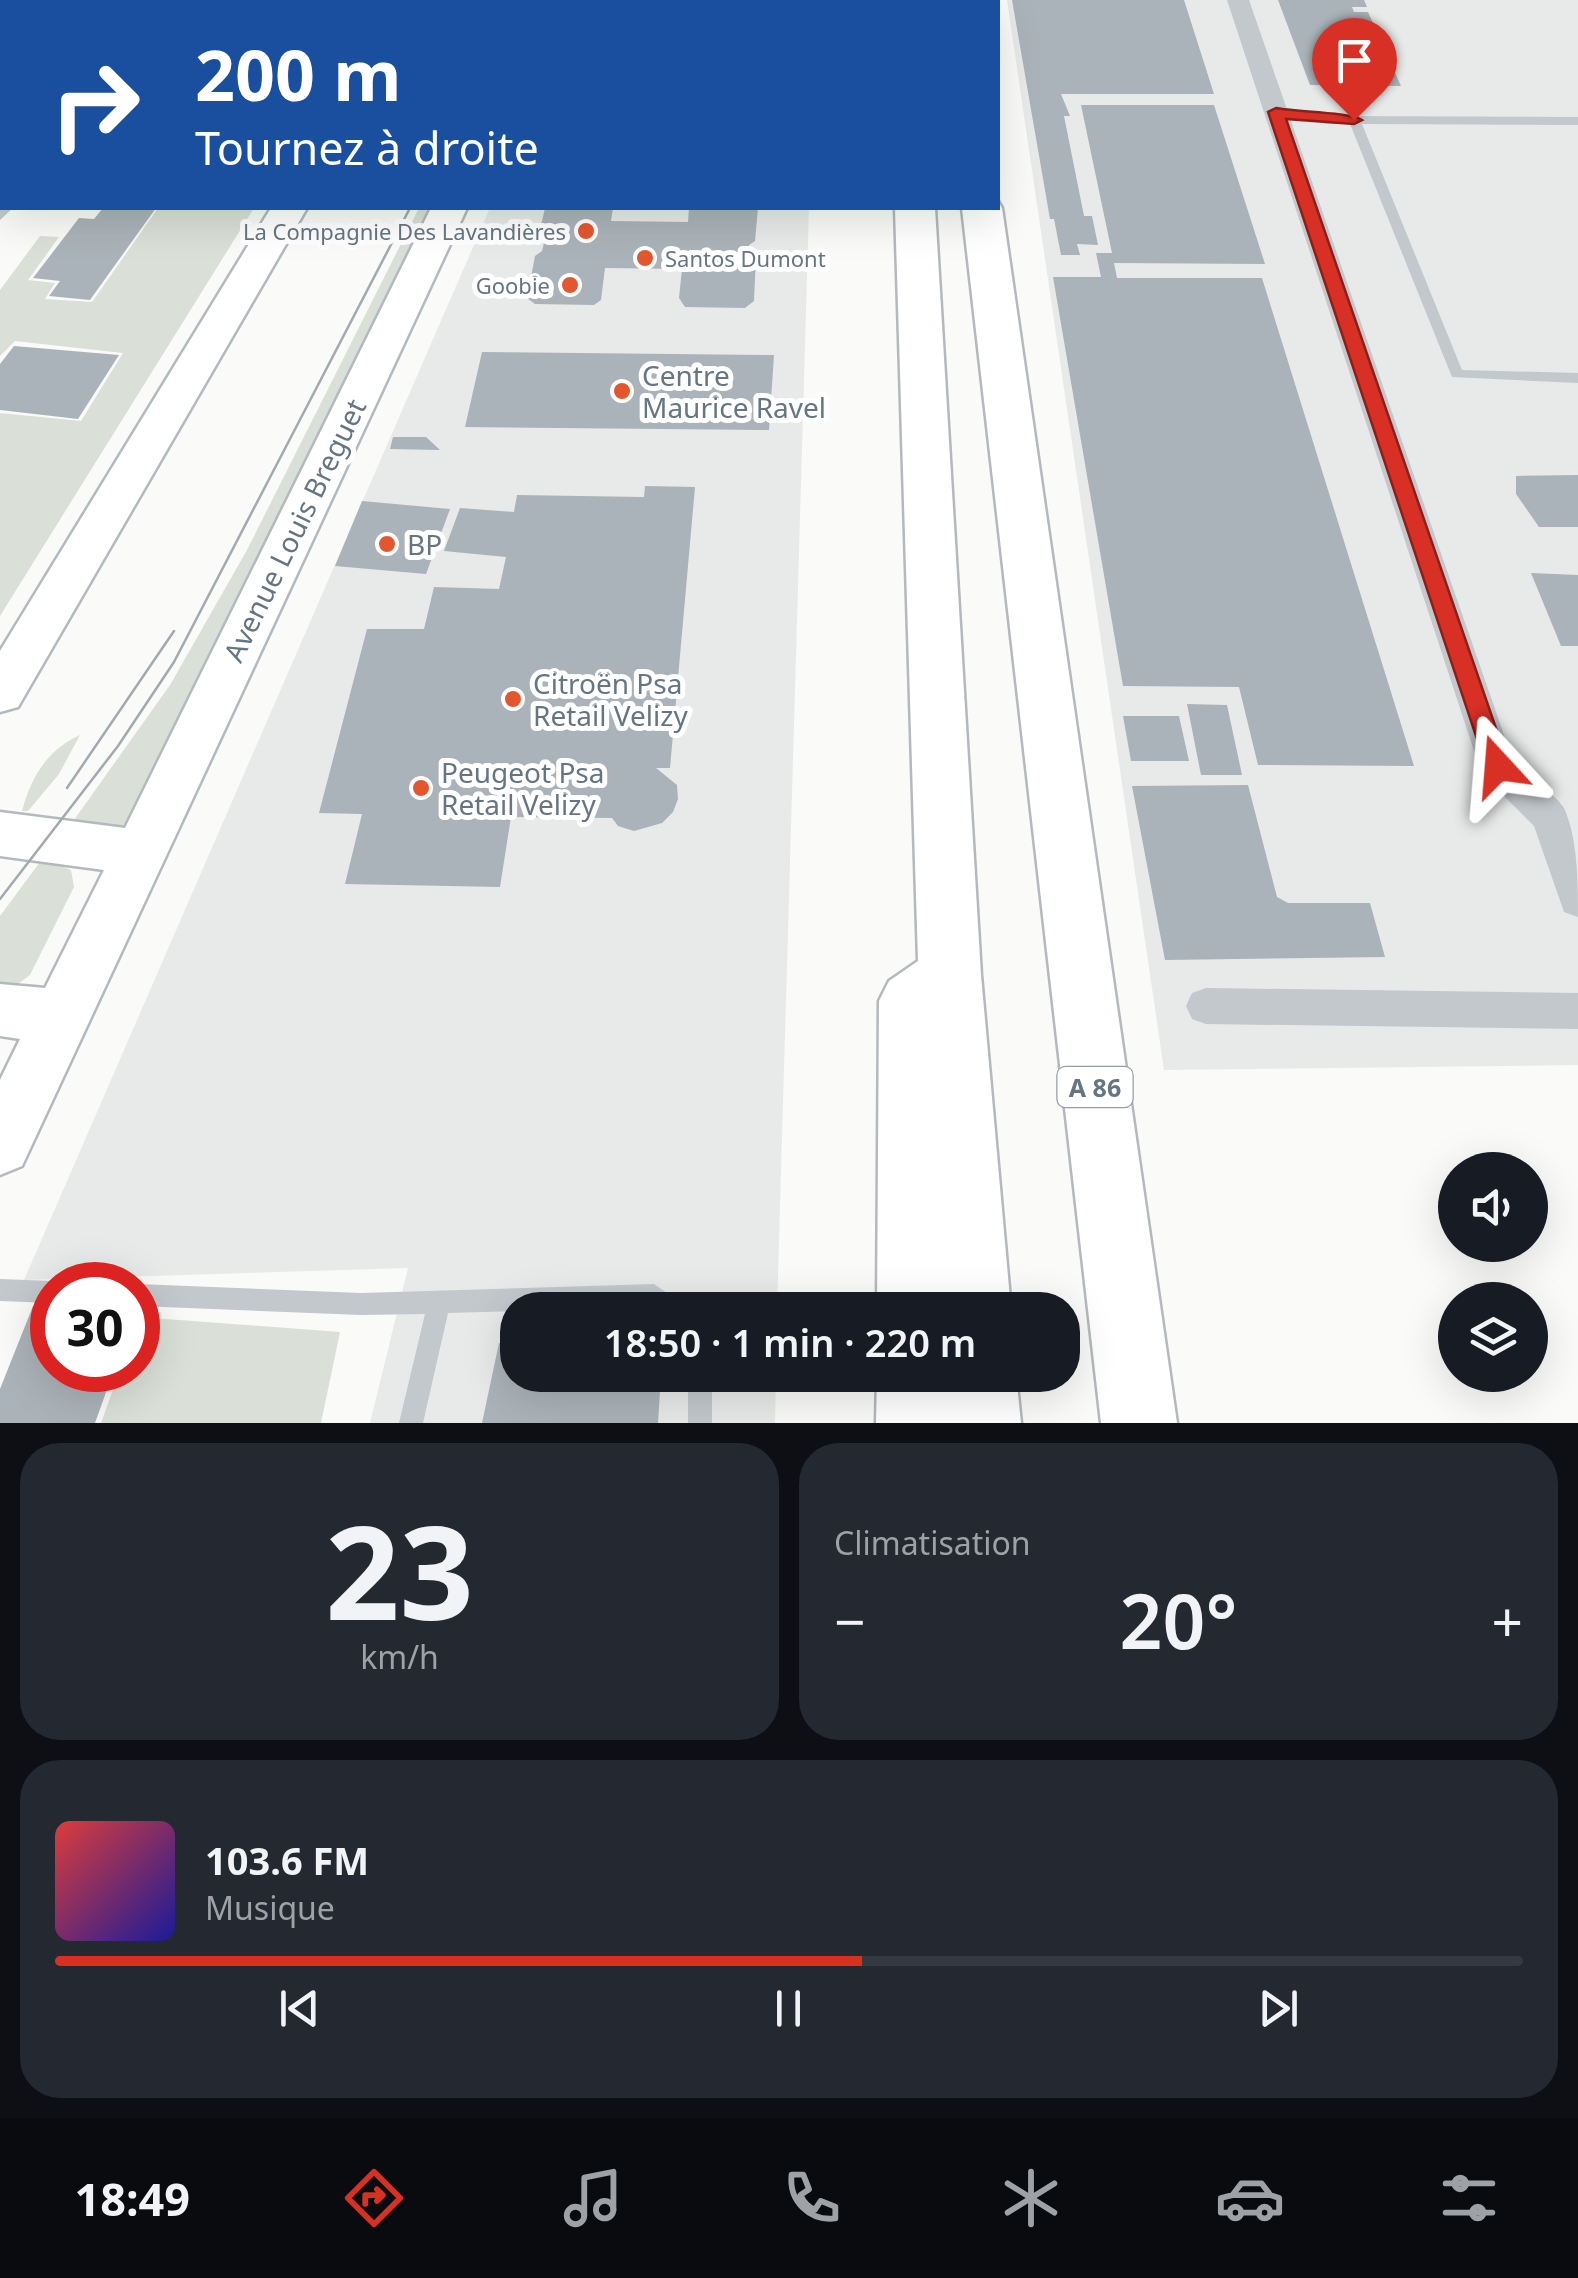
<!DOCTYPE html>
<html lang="fr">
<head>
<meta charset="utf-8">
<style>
  body { margin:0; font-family:"Noto Sans",sans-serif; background:#242831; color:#f1f3f6; height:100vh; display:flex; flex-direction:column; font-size:38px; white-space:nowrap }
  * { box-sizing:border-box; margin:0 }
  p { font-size:32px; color:#9ea1a6 }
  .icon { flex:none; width:55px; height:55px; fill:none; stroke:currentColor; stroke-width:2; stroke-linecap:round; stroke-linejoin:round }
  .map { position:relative; height:1423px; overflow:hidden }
  .drawer { display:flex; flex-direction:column; gap:20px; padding:20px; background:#0d0f14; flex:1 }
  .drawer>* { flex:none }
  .hud { position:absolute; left:0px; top:0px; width:1000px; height:210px; box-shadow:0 10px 40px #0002; background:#1a4fa0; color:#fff; overflow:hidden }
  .buttons { position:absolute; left:1438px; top:1152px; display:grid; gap:20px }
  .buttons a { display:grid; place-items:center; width:110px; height:110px; border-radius:50%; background:#171b24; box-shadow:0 10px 40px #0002; font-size:50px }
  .speed { position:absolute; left:30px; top:1262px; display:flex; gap:20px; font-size:50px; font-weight:700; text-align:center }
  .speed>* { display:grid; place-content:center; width:130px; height:130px; border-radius:50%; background:#171b24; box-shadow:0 10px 40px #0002; line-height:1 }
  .speed .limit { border:15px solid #d22; background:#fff; color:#111 }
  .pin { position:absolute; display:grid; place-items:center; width:85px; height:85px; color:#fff; margin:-102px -42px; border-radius:50% 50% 50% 0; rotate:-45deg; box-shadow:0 0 10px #0007 }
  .pin .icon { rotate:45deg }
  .me { position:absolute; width:110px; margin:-55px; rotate:341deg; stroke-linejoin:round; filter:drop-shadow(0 0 8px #0008) }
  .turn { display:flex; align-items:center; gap:35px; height:210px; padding:0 30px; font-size:45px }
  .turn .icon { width:130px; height:130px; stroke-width:2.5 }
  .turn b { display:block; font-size:70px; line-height:85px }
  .big { font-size:75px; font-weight:600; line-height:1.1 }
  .drawer .card { flex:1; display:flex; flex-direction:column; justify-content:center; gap:15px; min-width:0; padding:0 35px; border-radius:40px; background:#242831 }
  .drawer .dial { align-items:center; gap:0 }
  .dial b { font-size:130px; line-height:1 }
  .song { display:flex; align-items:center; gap:30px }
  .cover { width:120px; height:120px; border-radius:15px; background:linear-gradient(135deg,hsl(0 70% 55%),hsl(240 70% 35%)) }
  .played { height:10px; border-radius:5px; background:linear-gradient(90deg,#d93025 55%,#363941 55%) }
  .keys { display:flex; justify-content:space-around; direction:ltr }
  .heat { display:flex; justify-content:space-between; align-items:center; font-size:55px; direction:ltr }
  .drawer .tiles { flex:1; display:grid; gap:20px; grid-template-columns:1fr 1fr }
  .card:last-child { grid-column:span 2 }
  .trip { position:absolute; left:500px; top:1292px; width:580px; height:100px; border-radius:40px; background:#171b24; box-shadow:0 10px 40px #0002; font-weight:600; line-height:100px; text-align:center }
  .dock { display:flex; height:160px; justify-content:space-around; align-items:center; background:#090b0e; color:#9ea1a6 }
  .dock .icon { width:70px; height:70px }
  .dock .on { color:#d93025 }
  .dock b { font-size:45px; color:#f1f3f6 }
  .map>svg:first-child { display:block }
  .built { fill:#e8e9e9 }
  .green { fill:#dadfd7 }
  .building { fill:#aab3b9 }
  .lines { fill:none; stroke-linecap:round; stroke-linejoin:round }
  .secondary-casing { stroke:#b3babf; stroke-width:5 }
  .motorway-casing { stroke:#b4b9bd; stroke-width:5 }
  .service { fill:#c3c8cc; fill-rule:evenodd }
  .minor { fill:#c3c8cc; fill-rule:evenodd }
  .secondary { fill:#fff; fill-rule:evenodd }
  .motorway { fill:#fff; fill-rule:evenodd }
  .tram { stroke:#a2aab0; stroke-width:2.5 }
  .route { fill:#d93025; stroke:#8d1f18; stroke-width:2.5 }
  .poi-dot { fill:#e4572e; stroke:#fff; stroke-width:4 }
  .labels { text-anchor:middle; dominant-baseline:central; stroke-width:10; stroke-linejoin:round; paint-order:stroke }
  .far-poi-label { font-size:22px; fill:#657683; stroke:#fff; text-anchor:end }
  .shield { fill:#fff; stroke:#939fa8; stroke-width:2.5 }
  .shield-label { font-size:25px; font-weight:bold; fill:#657683 }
  .poi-label { font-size:28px; fill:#657683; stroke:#fff; text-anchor:start }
  .street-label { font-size:28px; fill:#657683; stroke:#fff }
</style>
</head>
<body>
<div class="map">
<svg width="1578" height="1423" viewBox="0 0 1578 1423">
  <rect width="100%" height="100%" fill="#fafaf8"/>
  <path class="built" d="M 1007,0 L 1578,0 L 1578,1065 L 1164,1070 Z
    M 490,208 L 809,208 L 777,1310 L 518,1310 L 518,1375 L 776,1375 L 775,1423 L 370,1423 L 408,1268 L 24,1280 Z"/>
  <path class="green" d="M 158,208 L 254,208 L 0,616 L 0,413 L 81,421 L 123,353 L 15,341 L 0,356 L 0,290 L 40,236 L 59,237 L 28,280 L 55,283 L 45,299 L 92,302 Z
    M 419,208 L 435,208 L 133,826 L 129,830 L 69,827 L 170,685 L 247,550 Z
    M 80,735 L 59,774 L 28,811 L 22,811 C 31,777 48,749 80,735 Z
    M 43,858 L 71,870 L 74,887 L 30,975 L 18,984 L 0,984 L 0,916 Z
    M 139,1317 L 340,1332 L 321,1423 L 101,1423 L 120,1370 L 138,1370 Z"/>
  <path class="building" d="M 1012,0 L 1184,0 L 1214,94 L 1061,94 L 1070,116 L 1064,116 L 1084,216 L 1092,216 L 1098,245 L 1077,244 L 1080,255 L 1061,255 L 1054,219 L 1050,219 Z
    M 1278,0 L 1364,0 L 1367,7 L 1352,7 L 1354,12 L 1368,12 L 1401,86 L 1310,85 Z
    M 1081,105 L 1214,105 L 1265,264 L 1114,263 L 1117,278 L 1262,278 L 1414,766 L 1258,765 L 1239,687 L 1123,686 L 1053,277 L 1101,277 L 1096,253 L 1112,253 Z
    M 103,208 L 156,208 L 90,300 L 49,296 L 60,281 L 33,278 L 79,218 L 94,219 Z
    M 545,208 L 613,208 L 611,221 L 688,222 L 689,208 L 758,208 L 755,241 L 749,245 L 749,253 L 756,256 L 754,301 L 745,308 L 685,307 L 679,298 L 682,269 L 605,268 L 601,300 L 594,305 L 535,304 L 527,298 L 535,256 L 542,251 L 545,239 L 538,238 Z
    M 14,346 L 119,355 L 78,419 L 0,410 L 0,364 Z
    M 482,352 L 774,355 L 769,430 L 465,427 Z
    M 393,437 L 426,437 L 440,450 L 390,449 Z
    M 1578,475 L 1578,527 L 1539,527 L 1516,494 L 1516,476 Z
    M 645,486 L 695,487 L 670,768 L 656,768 L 677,785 L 678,799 L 673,812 L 662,823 L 634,831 L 618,826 L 612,818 L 511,817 L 500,887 L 345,884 L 362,814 L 319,813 L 367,629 L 424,629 L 434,587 L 499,589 L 506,557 L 444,551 L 460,508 L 514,512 L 517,495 L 644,497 Z
    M 362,501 L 450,509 L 426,574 L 335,566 Z
    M 1531,573 L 1578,575 L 1578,646 L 1561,646 Z
    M 1187,704 L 1227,705 L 1242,775 L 1201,775 Z
    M 1123,716 L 1179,716 L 1189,761 L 1131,761 Z
    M 1248,785 L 1277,897 L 1288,903 L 1370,903 L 1385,957 L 1165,960 L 1132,786 Z
    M 33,1306 L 52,1308 L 52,1370 L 114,1370 L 95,1423 L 0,1423 L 0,1389 Z
    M 499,1343 L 518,1343 L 518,1375 L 661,1375 L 658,1423 L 482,1423 Z"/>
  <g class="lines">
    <defs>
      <path id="secondary" d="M 271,208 L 307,208 L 18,707 L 0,712 L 0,651 Z
        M 431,208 L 467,208 L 22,1166 L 0,1175 L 0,1080 L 20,1039 L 0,1036 L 0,984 L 45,988 L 104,870 L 0,856 L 0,812 L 125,828 Z"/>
      <path id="motorway" d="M 885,0 L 919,0 L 919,2 L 885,2 Z
        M 943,0 L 977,0 L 977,2 L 943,2 Z
        M 998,201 L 1002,208 L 1177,1423 L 1101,1423 L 962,208 L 998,208 Z
        M 895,208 L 935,208 L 981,975 L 1011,1310 L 877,1310 L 879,1001 L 889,981 L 918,961 Z
        M 877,1375 L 1016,1375 L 1021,1423 L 876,1423 Z"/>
    </defs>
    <use href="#secondary" class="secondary-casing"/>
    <use href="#motorway" class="motorway-casing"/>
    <path class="service" d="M 0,19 L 2,19 L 2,25 L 0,25 Z
      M 2,101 L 2,111 L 0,112 L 0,102 Z
      M 1276,108 L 1328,116 L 1578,117 L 1578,125 L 1362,124 L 1462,370 L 1578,373 L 1578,383 L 1452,377 L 1350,124 L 1328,124 L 1272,115 L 1272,109 Z
      M 2,205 L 13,208 L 0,220 L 0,208 Z
      M 0,1279 L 52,1281 L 61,1285 L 52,1285 L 52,1303 L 0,1301 Z
      M 138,1284 L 361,1293 L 654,1284 L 680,1302 L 684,1310 L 654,1310 L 650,1307 L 448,1313 L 423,1423 L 399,1423 L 425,1314 L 361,1315 L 138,1306 L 138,1285 L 135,1285 Z
      M 688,1375 L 712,1375 L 712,1423 L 688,1423 Z"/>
    <path class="minor" d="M 1227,0 L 1249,0 L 1512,758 C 1529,774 1551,790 1564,808 C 1578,839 1578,882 1578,917 L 1564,912 L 1534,826 L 1484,776 L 1479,766 Z
      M 1206,988 L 1578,993 L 1578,1029 L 1206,1024 L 1192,1019 L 1186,1006 L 1192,993 Z"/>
    <use href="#secondary" class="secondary"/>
    <use href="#motorway" class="motorway"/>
    <path class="tram" d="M 67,788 L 174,631
      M 0,899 L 118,746 L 174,662 L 410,208"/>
  </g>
  <path class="route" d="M 1276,108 C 1296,112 1350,112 1362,120 L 1354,124 L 1286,119 L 1509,766 L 1506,773 L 1489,773 L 1486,766 L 1268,112 Z"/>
  <g class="poi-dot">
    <circle cx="586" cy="231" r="10"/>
    <circle cx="645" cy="258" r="10"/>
    <circle cx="570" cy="285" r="10"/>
    <circle cx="622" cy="391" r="10"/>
    <circle cx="387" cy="544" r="10"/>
    <circle cx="513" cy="699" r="10"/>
    <circle cx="421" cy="788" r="10"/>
  </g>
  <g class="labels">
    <g class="far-poi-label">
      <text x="566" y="231">La Compagnie Des Lavandières</text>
      <text x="665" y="258" text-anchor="start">Santos Dumont</text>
      <text x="550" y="285">Goobie</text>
    </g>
    <rect class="shield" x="1057.5" y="1067" width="75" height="40" rx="8"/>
    <g class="shield-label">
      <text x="1095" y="1087">A 86</text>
    </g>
    <g class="poi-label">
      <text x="642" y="375">Centre<tspan x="642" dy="32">Maurice Ravel</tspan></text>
      <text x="407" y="544">BP</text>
      <text x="533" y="683">Citroën Psa<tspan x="533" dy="32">Retail Velizy</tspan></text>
      <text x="441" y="772">Peugeot Psa<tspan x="441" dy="32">Retail Velizy</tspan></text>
    </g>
    <g class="street-label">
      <text transform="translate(294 530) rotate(-64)">Avenue Louis Breguet</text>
    </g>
  </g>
</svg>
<div class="buttons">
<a><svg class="icon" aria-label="sound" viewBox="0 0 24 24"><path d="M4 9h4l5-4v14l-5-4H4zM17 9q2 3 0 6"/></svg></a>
<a><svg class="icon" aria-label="layers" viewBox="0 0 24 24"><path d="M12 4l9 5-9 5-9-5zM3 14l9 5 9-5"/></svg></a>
</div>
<div class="speed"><div class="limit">30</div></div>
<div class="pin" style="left:1354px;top:120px;background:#d93025"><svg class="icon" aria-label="arrive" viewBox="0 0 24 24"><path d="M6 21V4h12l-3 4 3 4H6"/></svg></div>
<svg class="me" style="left:1498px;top:766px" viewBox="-20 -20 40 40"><path d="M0-17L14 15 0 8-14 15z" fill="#d93025" stroke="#fff" stroke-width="4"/></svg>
<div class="trip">18:50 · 1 min · 220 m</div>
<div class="hud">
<div class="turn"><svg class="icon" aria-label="right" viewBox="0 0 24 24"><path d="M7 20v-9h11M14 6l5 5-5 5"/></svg><div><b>200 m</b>Tournez à droite</div></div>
</div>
</div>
<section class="drawer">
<div class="tiles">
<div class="card dial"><b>23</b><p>km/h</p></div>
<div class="card"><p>Climatisation</p>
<div class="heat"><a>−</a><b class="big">20°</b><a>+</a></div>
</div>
<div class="card">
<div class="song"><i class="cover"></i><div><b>103.6 FM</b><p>Musique</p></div></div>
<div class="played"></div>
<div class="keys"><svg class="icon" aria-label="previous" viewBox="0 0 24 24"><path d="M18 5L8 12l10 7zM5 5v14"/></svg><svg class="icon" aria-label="pause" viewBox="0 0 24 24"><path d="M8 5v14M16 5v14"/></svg><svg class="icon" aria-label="next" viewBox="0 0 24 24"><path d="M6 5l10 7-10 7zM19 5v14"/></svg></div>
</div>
</div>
</section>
<nav class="dock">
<b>18:49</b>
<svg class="icon on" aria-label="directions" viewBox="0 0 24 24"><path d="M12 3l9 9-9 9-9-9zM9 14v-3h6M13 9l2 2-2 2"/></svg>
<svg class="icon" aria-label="music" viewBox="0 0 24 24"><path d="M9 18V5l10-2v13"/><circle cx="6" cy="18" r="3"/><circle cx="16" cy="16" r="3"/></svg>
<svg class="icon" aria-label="phone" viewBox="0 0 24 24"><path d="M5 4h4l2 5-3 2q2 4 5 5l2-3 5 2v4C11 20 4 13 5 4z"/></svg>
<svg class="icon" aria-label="climate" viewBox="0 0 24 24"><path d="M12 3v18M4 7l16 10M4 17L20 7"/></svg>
<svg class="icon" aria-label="car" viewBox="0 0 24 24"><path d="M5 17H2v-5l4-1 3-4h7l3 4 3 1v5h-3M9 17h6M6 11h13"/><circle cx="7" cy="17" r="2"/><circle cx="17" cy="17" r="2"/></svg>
<svg class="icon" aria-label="filters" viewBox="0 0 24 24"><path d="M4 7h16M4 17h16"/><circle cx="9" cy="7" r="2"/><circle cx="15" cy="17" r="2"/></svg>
</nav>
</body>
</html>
